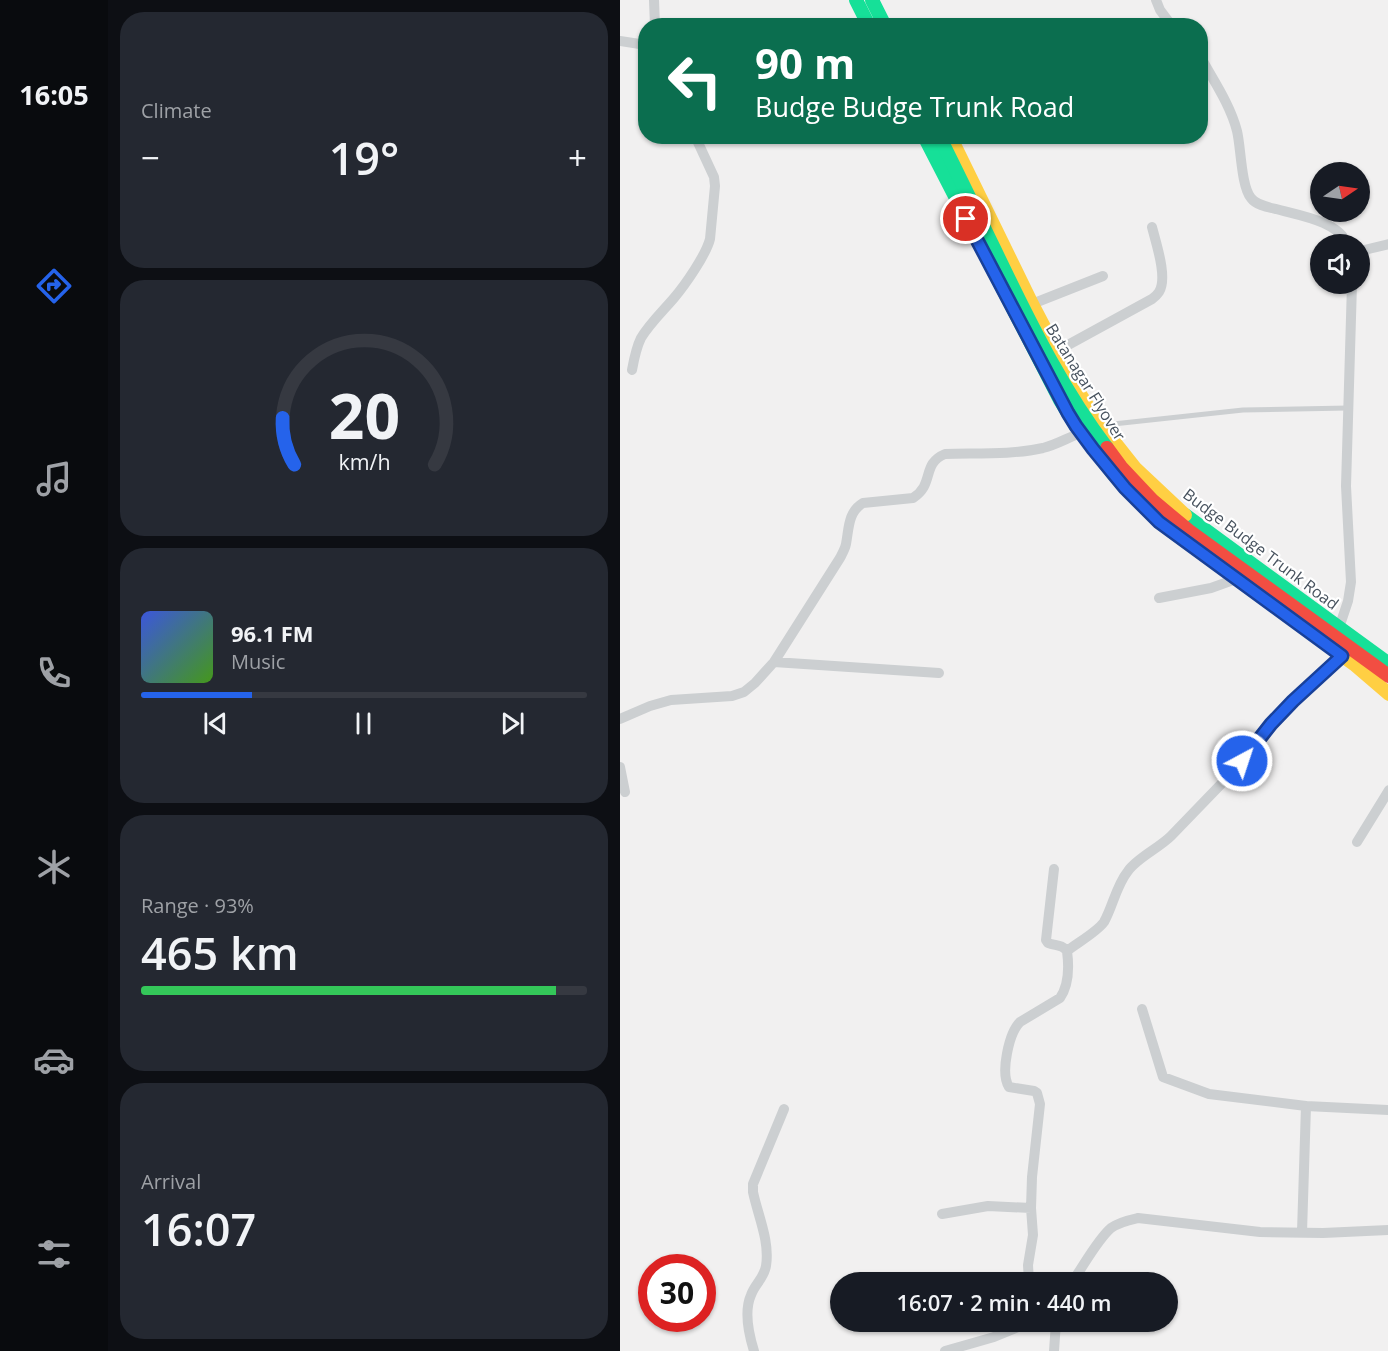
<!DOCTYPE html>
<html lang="en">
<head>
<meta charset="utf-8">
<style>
  body { margin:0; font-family:"Open Sans",sans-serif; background:#242831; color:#f1f3f6; height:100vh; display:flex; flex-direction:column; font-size:22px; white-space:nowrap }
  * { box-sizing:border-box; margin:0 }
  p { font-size:20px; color:#9ea1a6 }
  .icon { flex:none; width:33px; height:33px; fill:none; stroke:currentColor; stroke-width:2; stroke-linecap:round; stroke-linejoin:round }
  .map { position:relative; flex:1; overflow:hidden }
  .details { display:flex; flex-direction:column; gap:12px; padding:12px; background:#0d0f14; width:512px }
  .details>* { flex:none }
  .top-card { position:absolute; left:18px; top:18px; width:570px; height:126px; border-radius:24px; box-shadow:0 2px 4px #0004; background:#0b6e4f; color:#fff; overflow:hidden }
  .needle { width:39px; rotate:77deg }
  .fabs { position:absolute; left:690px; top:162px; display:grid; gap:12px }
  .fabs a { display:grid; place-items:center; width:60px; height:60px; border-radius:50%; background:#171b24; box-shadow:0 2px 4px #0004; font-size:30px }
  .speed { position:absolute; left:18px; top:1254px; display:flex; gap:12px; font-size:30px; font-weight:700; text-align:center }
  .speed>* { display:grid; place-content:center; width:78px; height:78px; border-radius:50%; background:#171b24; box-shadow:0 2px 4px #0004; line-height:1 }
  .speed .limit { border:9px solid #d22; background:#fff; color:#111 }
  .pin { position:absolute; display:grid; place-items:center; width:51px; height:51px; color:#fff; margin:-26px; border:3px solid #fff; border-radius:50%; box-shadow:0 2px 6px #0007 }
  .me { position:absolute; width:66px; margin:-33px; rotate:40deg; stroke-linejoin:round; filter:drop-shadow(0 0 4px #0008) }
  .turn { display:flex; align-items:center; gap:21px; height:126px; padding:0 18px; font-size:27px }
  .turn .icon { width:78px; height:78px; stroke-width:2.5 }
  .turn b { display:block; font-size:42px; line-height:51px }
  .big { font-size:45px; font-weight:600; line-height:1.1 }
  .details .card { flex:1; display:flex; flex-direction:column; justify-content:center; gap:9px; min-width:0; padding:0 21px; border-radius:24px; background:#242831 }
  .details .dial { align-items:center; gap:0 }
  .dial svg { height:156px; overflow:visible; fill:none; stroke:#363941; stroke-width:7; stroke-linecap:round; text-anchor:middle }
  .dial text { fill:#f1f3f6; stroke:none }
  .song { display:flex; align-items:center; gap:18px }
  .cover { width:72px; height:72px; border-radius:9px; background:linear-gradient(135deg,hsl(230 70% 55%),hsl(100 70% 35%)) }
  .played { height:6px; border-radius:3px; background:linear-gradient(90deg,#2563eb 25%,#363941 25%) }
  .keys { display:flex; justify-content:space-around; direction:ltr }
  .heat { display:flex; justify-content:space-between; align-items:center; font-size:33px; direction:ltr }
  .charge { height:9px; border-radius:4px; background:linear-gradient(90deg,#34c759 93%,#363941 0) }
  .trip { position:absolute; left:210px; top:1272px; width:348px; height:60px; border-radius:30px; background:#171b24; box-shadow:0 2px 4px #0004; font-weight:600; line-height:60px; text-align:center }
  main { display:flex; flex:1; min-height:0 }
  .dock { display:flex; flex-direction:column; width:108px; justify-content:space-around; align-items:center; background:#090b0e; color:#9ea1a6 }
  .dock .icon { width:42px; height:42px }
  .dock .current { color:#2563eb }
  .dock b { font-size:27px; color:#f1f3f6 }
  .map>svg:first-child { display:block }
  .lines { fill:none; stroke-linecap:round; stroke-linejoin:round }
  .lane { stroke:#cccfd1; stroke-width:5 }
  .street { stroke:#cccfd1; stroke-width:10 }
  .fast { stroke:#16e098; stroke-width:14 }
  .slow { stroke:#ffcf43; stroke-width:14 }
  .fast-bridge { stroke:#16e098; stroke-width:14 }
  .jam-bridge { stroke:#f24e42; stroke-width:14 }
  .route-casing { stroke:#184099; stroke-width:15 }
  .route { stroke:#2563eb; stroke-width:10 }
  .labels { text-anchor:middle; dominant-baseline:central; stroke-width:4.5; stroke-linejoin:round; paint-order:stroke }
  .street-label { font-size:16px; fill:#47525e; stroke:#fff }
</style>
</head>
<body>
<main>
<nav class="dock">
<b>16:05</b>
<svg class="icon current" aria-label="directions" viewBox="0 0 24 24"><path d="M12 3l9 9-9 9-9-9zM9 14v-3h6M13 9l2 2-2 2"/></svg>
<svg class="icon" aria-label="music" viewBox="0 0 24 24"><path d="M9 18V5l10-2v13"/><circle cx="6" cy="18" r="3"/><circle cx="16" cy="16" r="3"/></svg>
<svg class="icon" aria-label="phone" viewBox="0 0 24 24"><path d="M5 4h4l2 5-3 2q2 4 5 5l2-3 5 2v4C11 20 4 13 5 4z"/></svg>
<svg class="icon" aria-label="climate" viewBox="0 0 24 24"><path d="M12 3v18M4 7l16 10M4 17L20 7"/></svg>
<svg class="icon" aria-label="car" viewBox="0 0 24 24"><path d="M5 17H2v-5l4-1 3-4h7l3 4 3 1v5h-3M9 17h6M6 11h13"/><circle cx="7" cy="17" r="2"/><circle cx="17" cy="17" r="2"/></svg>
<svg class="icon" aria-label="filters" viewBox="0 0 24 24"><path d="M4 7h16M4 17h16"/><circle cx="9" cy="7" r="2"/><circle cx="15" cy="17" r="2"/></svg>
</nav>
<section class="details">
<div class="card"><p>Climate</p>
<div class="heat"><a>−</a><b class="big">19°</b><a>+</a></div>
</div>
<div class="card dial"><svg viewBox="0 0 100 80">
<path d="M14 69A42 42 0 1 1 86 69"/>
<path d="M14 69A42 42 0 0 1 8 45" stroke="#2563eb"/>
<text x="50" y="56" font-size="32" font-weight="700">20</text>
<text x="50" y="72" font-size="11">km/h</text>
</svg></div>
<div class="card">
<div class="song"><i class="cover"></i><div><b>96.1 FM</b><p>Music</p></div></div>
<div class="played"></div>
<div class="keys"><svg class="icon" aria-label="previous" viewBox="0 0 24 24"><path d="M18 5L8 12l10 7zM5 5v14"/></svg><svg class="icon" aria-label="pause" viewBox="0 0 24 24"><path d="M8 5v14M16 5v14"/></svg><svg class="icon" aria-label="next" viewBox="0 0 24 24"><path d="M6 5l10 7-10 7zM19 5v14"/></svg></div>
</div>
<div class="card"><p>Range · 93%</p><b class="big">465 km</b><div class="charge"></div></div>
<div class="card"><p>Arrival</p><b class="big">16:07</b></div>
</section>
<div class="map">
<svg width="769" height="1351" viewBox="0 0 769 1351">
  <rect width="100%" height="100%" fill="#f1f0f0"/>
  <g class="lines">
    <path class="lane" d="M 484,425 L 623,410 L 728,408"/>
    <path class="street" d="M 34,0 L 35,26
      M 536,0 L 540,10 L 552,26
      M 0,41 L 26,45
      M 580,56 C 593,80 610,104 617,131 C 621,147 621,186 631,198 C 636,205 647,207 656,209 C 677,215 719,221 727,244
      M 740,251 L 769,244
      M 412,304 L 483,276
      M 437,351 L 532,299 C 535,297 537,295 539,292 C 548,278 536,243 532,227
      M 12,370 C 14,359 16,348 21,338 C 30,323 43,311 54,298 C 65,285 86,255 90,239 L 95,186 L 94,177 L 75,136
      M 539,598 L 591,588 L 616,579
      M 719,628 L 728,601 L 731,582 L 726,486 L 732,284
      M 154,662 L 319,673
      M 0,719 L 30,706 L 51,700 L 112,696 L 124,692 L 135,683 L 154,662 L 220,558 C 222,554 225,549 226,544 C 229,528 228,512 243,503 L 293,498 C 315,484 301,464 325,454 C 357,453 392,455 423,448 C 439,444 452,435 467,431
      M 0,767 L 5,792
      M 737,842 L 769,790
      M 447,951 C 457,943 477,932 484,922 C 493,906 496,886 508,871 C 517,858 539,848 551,836 L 607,778 L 636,745 L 651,724 L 673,701 L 722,656
      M 522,1009 L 543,1077 L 589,1094 L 686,1106 L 682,1232
      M 686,1106 L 769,1110
      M 322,1214 L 368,1206 L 411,1208
      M 409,1282 L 408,1265 L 413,1235 L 411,1208 L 412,1177 L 420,1104 L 417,1093 L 414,1091 L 389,1087 C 380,1073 389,1033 400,1022 L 440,998 C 449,985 449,966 447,951 C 442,944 435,946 428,943 L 426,940 L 434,869
      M 452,1282 C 463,1267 477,1240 491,1228 C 499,1222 509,1220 518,1218 L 640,1232 L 703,1233 L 769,1230
      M 134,1351 C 129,1335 124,1311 131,1295 C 135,1284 144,1278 146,1266 C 150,1241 138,1216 133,1192 L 133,1184 L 164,1109
      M 325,1351 L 374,1337 L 410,1322
      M 434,1351 L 436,1322"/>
    <path class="fast" d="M 236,0 L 249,26
      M 252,0 L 265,26
      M 304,136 L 440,400 L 456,426 L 494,475
      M 565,515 L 769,664"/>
    <path class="slow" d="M 330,136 L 412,304 L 455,386 L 473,415 L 515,468 L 565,515
      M 494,475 L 505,488 L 539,522 L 734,664 L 769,694"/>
    <path class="fast-bridge" d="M 319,136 C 341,180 362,224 384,269 C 414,331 445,393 487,448"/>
    <path class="jam-bridge" d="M 487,448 L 501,467 L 533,501 L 569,531 L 769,676"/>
  </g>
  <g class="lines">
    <defs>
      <path id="route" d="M 346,219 L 448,413 L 456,426 L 473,449 L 505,488 L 539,522 L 722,656 L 673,701 L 651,724 L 622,761"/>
    </defs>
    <use href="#route" class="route-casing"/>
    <use href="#route" class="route"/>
  </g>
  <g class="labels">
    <g class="street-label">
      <text transform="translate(466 382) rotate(58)">Batanagar Flyover</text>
      <text transform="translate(641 549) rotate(37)">Budge Budge Trunk Road</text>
    </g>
  </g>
</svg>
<div class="fabs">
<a><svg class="needle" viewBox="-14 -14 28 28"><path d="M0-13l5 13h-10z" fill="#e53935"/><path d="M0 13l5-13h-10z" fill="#9ea1a6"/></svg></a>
<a><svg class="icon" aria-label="sound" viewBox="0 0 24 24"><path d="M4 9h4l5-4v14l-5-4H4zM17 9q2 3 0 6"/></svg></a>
</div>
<div class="speed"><div class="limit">30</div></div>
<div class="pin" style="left:346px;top:219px;background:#d93025"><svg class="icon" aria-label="arrive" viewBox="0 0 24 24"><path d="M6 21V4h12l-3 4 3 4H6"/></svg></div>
<svg class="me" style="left:622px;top:761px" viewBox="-20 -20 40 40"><circle r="17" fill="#2563eb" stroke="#fff" stroke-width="3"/><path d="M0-11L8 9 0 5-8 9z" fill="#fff"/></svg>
<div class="trip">16:07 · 2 min · 440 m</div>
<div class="top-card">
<div class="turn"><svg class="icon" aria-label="left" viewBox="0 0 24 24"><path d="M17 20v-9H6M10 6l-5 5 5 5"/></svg><div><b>90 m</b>Budge Budge Trunk Road</div></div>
</div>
</div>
</main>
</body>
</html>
